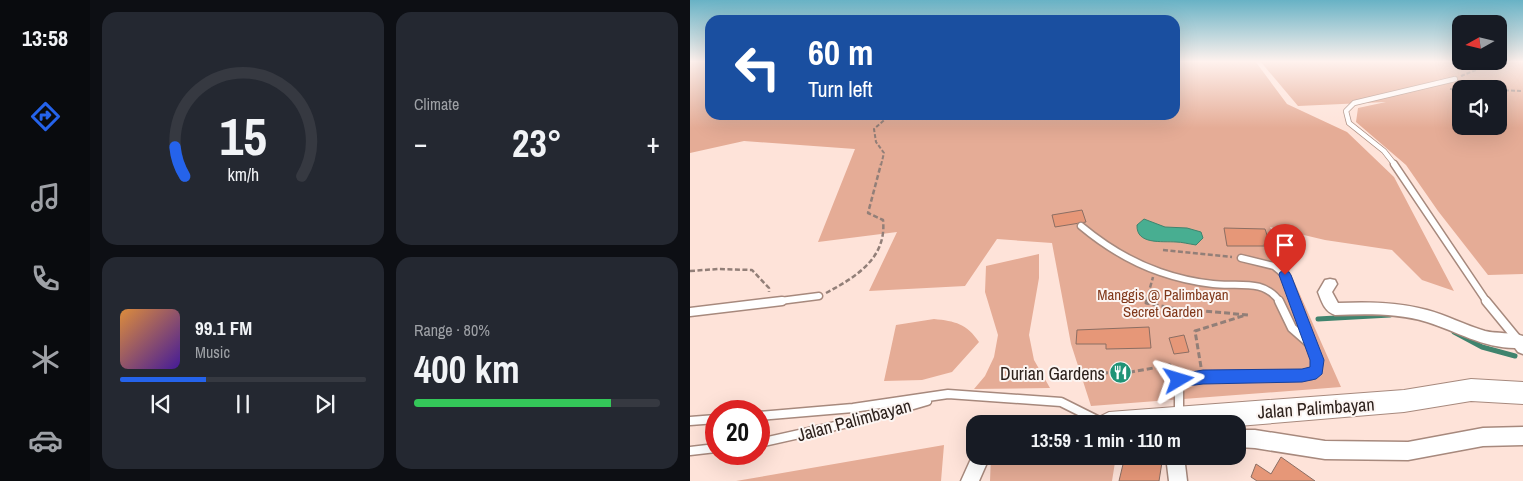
<!DOCTYPE html>
<html lang="en">
<head>
<meta charset="utf-8">
<style>
  body { margin:0; font-family:"Archivo Narrow",sans-serif; background:#242831; color:#f1f3f6; height:100vh; display:flex; flex-direction:column; font-size:19px; white-space:nowrap }
  * { box-sizing:border-box; margin:0 }
  p { font-size:16px; color:#9ea1a6 }
  .icon { flex:none; width:28px; height:28px; fill:none; stroke:currentColor; stroke-width:2; stroke-linecap:round; stroke-linejoin:round }
  .map { position:relative; flex:1; overflow:hidden }
  .drawer { display:flex; flex-direction:column; gap:12px; padding:12px; background:#0d0f14; width:600px }
  .drawer>* { flex:none }
  .hud { position:absolute; left:15px; top:15px; width:475px; height:105px; border-radius:15px; box-shadow:0 5px 20px #0002; background:#1a4fa0; color:#fff; overflow:hidden }
  .needle { width:32px; rotate:262deg }
  .buttons { position:absolute; left:762px; top:15px; display:grid; gap:10px }
  .buttons a { display:grid; place-items:center; width:55px; height:55px; border-radius:10px; background:#171b24; box-shadow:0 5px 20px #0002; font-size:25px }
  .speed { position:absolute; left:15px; top:400px; display:flex; gap:10px; font-size:25px; font-weight:700; text-align:center }
  .speed>* { display:grid; place-content:center; width:65px; height:65px; border-radius:50%; background:#171b24; box-shadow:0 5px 20px #0002; line-height:1 }
  .speed .limit { border:8px solid #d22; background:#fff; color:#111 }
  .pin { position:absolute; display:grid; place-items:center; width:42px; height:42px; color:#fff; margin:-51px -21px; border-radius:50% 50% 50% 0; rotate:-45deg; box-shadow:0 0 5px #0007 }
  .pin .icon { rotate:45deg }
  .me { position:absolute; width:55px; margin:-28px; rotate:83deg; stroke-linejoin:round; filter:drop-shadow(0 0 4px #0008) }
  .turn { display:flex; align-items:center; gap:18px; height:105px; padding:0 20px; font-size:22px }
  .turn .icon { width:65px; height:65px; stroke-width:2.5 }
  .turn b { display:block; font-size:35px; line-height:42px }
  .big { font-size:38px; font-weight:800; line-height:1.1 }
  .drawer .widget { flex:1; display:flex; flex-direction:column; justify-content:center; gap:8px; min-width:0; padding:0 18px; border-radius:15px; background:#242831 }
  .drawer .dial { align-items:center; gap:0 }
  .dial svg { height:130px; overflow:visible; fill:none; stroke:#363941; stroke-width:7; stroke-linecap:round; text-anchor:middle }
  .dial text { fill:#f1f3f6; stroke:none }
  .song { display:flex; align-items:center; gap:15px }
  .cover { width:60px; height:60px; border-radius:8px; background:linear-gradient(135deg,hsl(30 70% 55%),hsl(260 70% 35%)) }
  .played { height:5px; border-radius:2px; background:linear-gradient(90deg,#2563eb 35%,#363941 35%) }
  .keys { display:flex; justify-content:space-around; direction:ltr }
  .heat { display:flex; justify-content:space-between; align-items:center; font-size:28px; direction:ltr }
  .charge { height:8px; border-radius:4px; background:linear-gradient(90deg,#34c759 80%,#363941 0) }
  .drawer .tiles { flex:1; display:grid; gap:12px; grid-template-columns:repeat(2,1fr) }
  .trip { position:absolute; left:276px; top:415px; width:280px; height:50px; border-radius:15px; background:#171b24; box-shadow:0 5px 20px #0002; font-weight:800; line-height:50px; text-align:center }
  main { display:flex; flex:1; min-height:0 }
  .menu { display:flex; flex-direction:column; width:90px; justify-content:space-around; align-items:center; background:#090b0e; color:#9ea1a6 }
  .menu .icon { width:35px; height:35px }
  .menu .current { color:#2563eb }
  .menu b { font-size:22px; color:#f1f3f6 }
  .map>svg:first-child { display:block }
  .green { fill:#e5ac96; fill-rule:evenodd }
  .water { fill:#48ae91; stroke:#40846e }
  .lines { fill:none; stroke-linecap:round; stroke-linejoin:round }
  .stream { stroke:#40846e; stroke-width:5 }
  .building { fill:#e69778; stroke:#8b6e63 }
  .lane-far2-casing { stroke:#a7897d; stroke-width:6 }
  .lane-far1-casing { stroke:#a7897d; stroke-width:9 }
  .lane-casing { stroke:#a7897d; stroke-width:11 }
  .street-casing { stroke:#a7897d; stroke-width:3 }
  .secondary-casing { stroke:#a7897d; stroke-width:2 }
  .path-far2 { stroke:#927f78; stroke-width:2; stroke-dasharray:4 2; stroke-linecap:butt }
  .path-far1 { stroke:#927f78; stroke-width:2.5; stroke-dasharray:5 2.5; stroke-linecap:butt }
  .path { stroke:#927f78; stroke-width:3; stroke-dasharray:6 3; stroke-linecap:butt }
  .lane-far2 { stroke:#fff; stroke-width:4.5 }
  .lane-far1 { stroke:#fff; stroke-width:6 }
  .lane { stroke:#fff; stroke-width:8 }
  .street { fill:#fff; fill-rule:evenodd }
  .secondary { fill:#fff; fill-rule:evenodd }
  .route { fill:#2563eb; stroke:#184099 }
  .labels { text-anchor:middle; dominant-baseline:central; stroke-width:4; stroke-linejoin:round; paint-order:stroke }
  .park-label { font-size:15px; fill:#80381a; stroke:#fcf5f2 }
  .near-poi-label { font-size:18px; fill:#2d211c; stroke:#fcf5f2; text-anchor:end }
  .near-street-label { font-size:18px; fill:#2d211c; stroke:#fcf5f2 }
</style>
</head>
<body>
<main>
<nav class="menu">
<b>13:58</b>
<svg class="icon current" aria-label="directions" viewBox="0 0 24 24"><path d="M12 3l9 9-9 9-9-9zM9 14v-3h6M13 9l2 2-2 2"/></svg>
<svg class="icon" aria-label="music" viewBox="0 0 24 24"><path d="M9 18V5l10-2v13"/><circle cx="6" cy="18" r="3"/><circle cx="16" cy="16" r="3"/></svg>
<svg class="icon" aria-label="phone" viewBox="0 0 24 24"><path d="M5 4h4l2 5-3 2q2 4 5 5l2-3 5 2v4C11 20 4 13 5 4z"/></svg>
<svg class="icon" aria-label="climate" viewBox="0 0 24 24"><path d="M12 3v18M4 7l16 10M4 17L20 7"/></svg>
<svg class="icon" aria-label="car" viewBox="0 0 24 24"><path d="M5 17H2v-5l4-1 3-4h7l3 4 3 1v5h-3M9 17h6M6 11h13"/><circle cx="7" cy="17" r="2"/><circle cx="17" cy="17" r="2"/></svg>
</nav>
<section class="drawer">
<div class="tiles">
<div class="widget dial"><svg viewBox="0 0 100 80">
<path d="M14 69A42 42 0 1 1 86 69"/>
<path d="M14 69A42 42 0 0 1 8 51" stroke="#2563eb"/>
<text x="50" y="56" font-size="32" font-weight="700">15</text>
<text x="50" y="72" font-size="11">km/h</text>
</svg></div>
<div class="widget"><p>Climate</p>
<div class="heat"><a>−</a><b class="big">23°</b><a>+</a></div>
</div>
<div class="widget">
<div class="song"><i class="cover"></i><div><b>99.1 FM</b><p>Music</p></div></div>
<div class="played"></div>
<div class="keys"><svg class="icon" aria-label="previous" viewBox="0 0 24 24"><path d="M18 5L8 12l10 7zM5 5v14"/></svg><svg class="icon" aria-label="pause" viewBox="0 0 24 24"><path d="M8 5v14M16 5v14"/></svg><svg class="icon" aria-label="next" viewBox="0 0 24 24"><path d="M6 5l10 7-10 7zM19 5v14"/></svg></div>
</div>
<div class="widget"><p>Range · 80%</p><b class="big">400 km</b><div class="charge"></div></div>
</div>
</section>
<div class="map">
<svg width="833" height="481" viewBox="0 0 833 481">
  <rect width="100%" height="100%" fill="#fee3d9"/>
  <path class="green" d="M 0,61 L 20,61 L 20,115 L 485,115 L 485,61 L 565,61 L 597,104 L 657,132 L 704,177 L 764,291 L 732,280 L 702,250 L 635,240 L 580,227 L 651,387 L 401,406 L 381,344 L 362,243 L 307,239 L 275,286 L 179,291 L 207,232 L 128,242 L 165,149 L 54,141 L 0,153 Z
    M 570,61 L 833,61 L 833,274 L 798,275 L 748,211 L 716,165 L 666,122 L 668,108 L 696,102 L 608,106 ZM 771,89 L 809,89 L 809,126 L 771,126 Z
    M 349,254 L 349,278 L 339,335 L 344,360 L 360,388 L 284,389 L 295,376 L 304,357 L 308,335 L 295,292 L 296,266 Z
    M 244,319 C 265,321 277,324 289,342 L 262,372 L 232,380 L 194,381 L 206,325 Z
    M 254,445 L 251,481 L 46,481 Z
    M 301,456 L 426,456 L 422,481 L 300,481 Z"/>
  <path class="water" d="M 454,219 L 475,227 L 497,228 L 511,232 L 513,238 L 506,245 C 499,244 492,242 486,242 C 472,241 446,245 447,225 Z"/>
  <g class="lines">
    <path class="stream" d="M 628,319 L 700,315
      M 764,332 L 792,347 L 825,356"/>
  </g>
  <path class="building" d="M 392,210 L 396,222 L 365,227 L 362,215 Z
    M 534,228 L 575,229 L 580,244 L 574,244 L 575,246 L 537,246 Z
    M 459,327 L 461,348 L 416,349 L 416,344 L 386,344 L 387,330 Z
    M 494,335 L 499,352 L 484,354 L 479,338 Z
    M 435,456 L 473,456 L 469,481 L 429,481 Z
    M 591,457 L 625,481 L 567,481 L 561,477 L 566,464 L 581,474 Z"/>
  <g class="lines">
    <defs>
      <path id="lane-far2" d="M 705,165 L 694,151 L 659,123 L 656,111 L 664,103 L 765,79"/>
      <path id="lane-far1" d="M 704,164 L 797,302
        M 391,226 C 415,246 441,262 470,272 C 487,278 505,282 523,284 C 547,287 574,278 590,302
        M 551,258 L 584,266 L 595,275 L 605,302
        M 82,302 L 129,296"/>
      <path id="lane" d="M 589,301 L 602,328 L 618,342
        M 796,301 L 828,340
        M 0,312 L 92,301
        M 69,416 L 163,408 L 258,394 L 371,402 L 415,424
        M 489,416 L 489,380 L 513,377 L 612,376 L 621,375 L 627,370 L 627,360 L 605,301
        M 0,421 L 26,419
        M 69,443 L 172,420 L 237,401
        M 0,451 L 26,448"/>
      <path id="street" d="M 640,279 L 645,280 L 647,284 L 642,292 L 648,303 C 678,302 708,302 737,310 C 756,315 775,325 795,331 C 807,334 822,332 833,336 L 833,354 L 828,352 L 825,348 C 793,348 766,331 737,322 C 707,313 676,314 645,315 C 634,311 632,302 628,292 L 635,280 Z
        M 833,427 L 833,445 L 793,446 L 718,460 L 635,459 L 565,448 L 548,447 L 548,430 L 565,430 L 635,441 L 718,442 L 793,428 Z
        M 285,450 L 285,456 L 300,456 L 289,481 L 271,481 Z
        M 476,456 L 494,456 L 497,481 L 479,481 Z"/>
      <path id="secondary" d="M 781,379 L 833,382 L 833,404 L 781,401 L 714,412 L 548,426 L 548,424 L 407,424 L 411,416 L 419,412 L 714,390 Z"/>
    </defs>
    <use href="#lane-far2" class="lane-far2-casing"/>
    <use href="#lane-far1" class="lane-far1-casing"/>
    <use href="#lane" class="lane-casing"/>
    <use href="#street" class="street-casing"/>
    <use href="#secondary" class="secondary-casing"/>
    <path class="path-far2" d="M 0,62 L 3,61
      M 771,76 L 786,70 L 790,61
      M 760,89 L 771,90
      M 809,90 L 833,91
      M 191,165 L 194,153 L 186,142 L 184,129 L 200,115"/>
    <path class="path-far1" d="M 473,250 L 542,257
      M 0,271 L 28,269 L 62,270 L 79,288 L 79,292
      M 136,293 C 166,277 197,258 193,220 L 178,213 L 191,164
      M 456,302 L 463,277"/>
    <path class="path" d="M 457,301 L 456,303 L 481,308 L 558,315
      M 511,367 L 505,331 L 556,315
      M 412,373 L 441,372 L 480,365 L 483,374"/>
    <use href="#lane-far2" class="lane-far2"/>
    <use href="#lane-far1" class="lane-far1"/>
    <use href="#lane" class="lane"/>
    <use href="#street" class="street"/>
    <use href="#secondary" class="secondary"/>
  </g>
  <linearGradient id="sky" x2="0" y2="1"><stop stop-color="#68b2c5"/><stop offset="0.48" stop-color="#fff2ee"/><stop offset="1" stop-color="#fff2ee" stop-opacity="0"/></linearGradient>
  <rect width="833" height="128" fill="url(#sky)"/>
  <path class="route" d="M 595,271 L 599,272 L 601,275 L 634,360 L 632,374 L 626,379 L 612,382 L 513,384 L 489,387 L 484,385 L 482,380 L 484,375 L 513,370 L 612,369 L 620,367 L 620,360 L 589,275 L 590,272 Z"/>
  <defs>
    <symbol id="restaurant-disc" viewBox="-11 -11 22 22"><circle r="9.5" fill="#1f9376" stroke="#fcf5f2"/><path d="M-5-6h1v4h1v-4h1v4h1v-4h1v5L-1.5 .5V6h-2V.5L-5-1ZM5-6V6H3V1.5H1.5Q1.5-4 5-6Z" fill="#fff"/></symbol>
  </defs>
  <g fill-rule="evenodd">
    <use href="#restaurant-disc" x="418" y="360" width="25" height="25"/>
  </g>
  <g class="labels">
    <g class="park-label">
      <text x="473" y="294">Manggis @ Palimbayan<tspan x="473" dy="17">Secret Garden</tspan></text>
    </g>
    <g class="near-poi-label">
      <text x="415" y="373">Durian Gardens</text>
    </g>
    <g class="near-street-label">
      <text transform="translate(626 408) rotate(-4)">Jalan Palimbayan</text>
      <text transform="translate(164 420) rotate(-15)">Jalan Palimbayan</text>
    </g>
  </g>
</svg>
<div class="buttons">
<a><svg class="needle" viewBox="-14 -14 28 28"><path d="M0-13l5 13h-10z" fill="#e53935"/><path d="M0 13l5-13h-10z" fill="#9ea1a6"/></svg></a>
<a><svg class="icon" aria-label="sound" viewBox="0 0 24 24"><path d="M4 9h4l5-4v14l-5-4H4zM17 9q2 3 0 6"/></svg></a>
</div>
<div class="speed"><div class="limit">20</div></div>
<div class="pin" style="left:595px;top:275px;background:#d93025"><svg class="icon" aria-label="arrive" viewBox="0 0 24 24"><path d="M6 21V4h12l-3 4 3 4H6"/></svg></div>
<svg class="me" style="left:489px;top:380px" viewBox="-20 -20 40 40"><path d="M0-17L14 15 0 8-14 15z" fill="#2563eb" stroke="#fff" stroke-width="4"/></svg>
<div class="trip">13:59 · 1 min · 110 m</div>
<div class="hud">
<div class="turn"><svg class="icon" aria-label="left" viewBox="0 0 24 24"><path d="M17 20v-9H6M10 6l-5 5 5 5"/></svg><div><b>60 m</b>Turn left</div></div>
</div>
</div>
</main>
</body>
</html>
